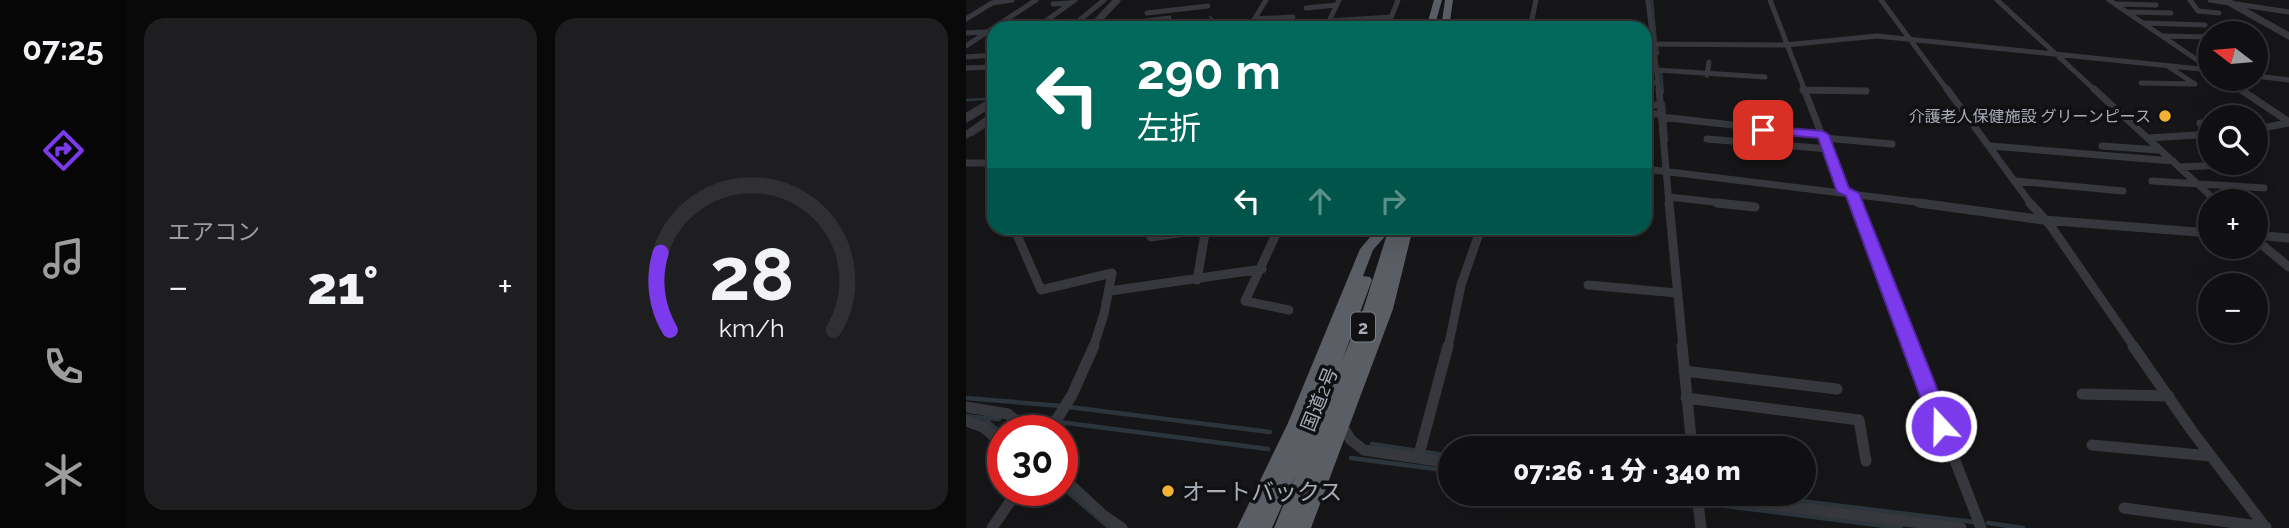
<!DOCTYPE html>
<html lang="ja">
<head>
<meta charset="utf-8">
<style>
  body { margin:0; font-family:Raleway,"Noto Sans JP",sans-serif; background:#1e1e20; color:#f1f3f6; height:100vh; display:flex; flex-direction:column; font-size:26px; white-space:nowrap }
  * { box-sizing:border-box; margin:0 }
  p { font-size:23px; color:#9c9d9f }
  .icon { flex:none; width:38px; height:38px; fill:none; stroke:currentColor; stroke-width:2; stroke-linecap:round; stroke-linejoin:round }
  .map { position:relative; flex:1; overflow:hidden }
  .drawer { display:flex; flex-direction:column; gap:18px; padding:18px; background:#09090a; width:840px }
  .drawer>* { flex:none }
  .hud { position:absolute; left:21px; top:21px; width:665px; height:214px; border-radius:21px; box-shadow:0 7px 28px #0002,0 0 0 2px #303032; background:#00695c; color:#fff; overflow:hidden }
  .needle { width:46px; rotate:286deg }
  .controls { position:absolute; left:1232px; top:21px; display:grid; gap:14px }
  .controls a { display:grid; place-items:center; width:70px; height:70px; border-radius:50%; background:#101012; box-shadow:0 7px 28px #0002,0 0 0 2px #303032; font-size:35px }
  .speed { position:absolute; left:21px; top:415px; display:flex; gap:14px; font-size:35px; font-weight:700; text-align:center }
  .speed>* { display:grid; place-content:center; width:91px; height:91px; border-radius:50%; background:#101012; box-shadow:0 7px 28px #0002,0 0 0 2px #303032; line-height:1 }
  .speed .limit { border:10px solid #d22; background:#fff; color:#111 }
  .pin { position:absolute; display:grid; place-items:center; width:60px; height:60px; color:#fff; margin:-30px; border-radius:14px; box-shadow:0 4px 10px #0006 }
  .me { position:absolute; width:77px; margin:-38px; rotate:339deg; stroke-linejoin:round; filter:drop-shadow(0 0 5px #0008) }
  .turn { display:flex; align-items:center; gap:24px; height:147px; padding:0 35px; font-size:32px }
  .turn .icon { width:91px; height:91px; stroke-width:2.5 }
  .turn b { display:block; font-size:49px; line-height:60px }
  .lanes { display:flex; align-items:center; height:66px; padding:0 35px; background:#0003; justify-content:center; gap:35px; direction:ltr }
  .lanes .off { opacity:.35 }
  .big { font-size:52px; font-weight:800; line-height:1.1 }
  .drawer .widget { flex:1; display:flex; flex-direction:column; justify-content:center; gap:10px; min-width:0; padding:0 24px; border-radius:21px; background:#1e1e20 }
  .drawer .dial { align-items:center; gap:0 }
  .dial svg { height:182px; overflow:visible; fill:none; stroke:#303032; stroke-width:7; stroke-linecap:round; text-anchor:middle }
  .dial text { fill:#f1f3f6; stroke:none }
  .heat { display:flex; justify-content:space-between; align-items:center; font-size:38px; direction:ltr }
  .drawer .tiles { flex:1; display:grid; gap:18px; grid-template-columns:repeat(2,1fr) }
  .trip { position:absolute; left:472px; top:436px; width:378px; height:70px; border-radius:35px; background:#101012; box-shadow:0 7px 28px #0002,0 0 0 2px #303032; font-weight:800; line-height:70px; text-align:center }
  main { display:flex; flex:1; min-height:0 }
  .tabs { display:flex; flex-direction:column; width:126px; justify-content:space-around; align-items:center; background:#060607; color:#9c9d9f }
  .tabs .icon { width:49px; height:49px }
  .tabs .selected { color:#7c3aed }
  .tabs b { font-size:32px; color:#f1f3f6 }
  .map>svg:first-child { display:block }
  .lines { fill:none; stroke-linecap:round; stroke-linejoin:round }
  .stream-far1 { stroke:#2c353c; stroke-width:2.5 }
  .stream { stroke:#2c353c; stroke-width:4.5 }
  .minor-far3 { stroke:#37383d; stroke-width:5 }
  .minor-far2 { stroke:#37383d; stroke-width:7 }
  .minor-far1 { stroke:#37383d; stroke-width:9 }
  .minor { stroke:#37383d; stroke-width:11 }
  .tertiary-far1 { stroke:#37383d; stroke-width:7 }
  .tertiary { stroke:#37383d; stroke-width:9 }
  .trunk { fill:#5b5e65; fill-rule:evenodd }
  .route { fill:#7c3aed; stroke:#51269a; stroke-width:2 }
  .poi-dot { fill:#f2b134; stroke:#111113; stroke-width:2.5 }
  .labels { text-anchor:middle; dominant-baseline:central; stroke-width:7; stroke-linejoin:round; paint-order:stroke }
  .far-poi-label { font-size:16px; fill:#a8adb8; stroke:#111113; text-anchor:end }
  .shield { fill:#111113; stroke:#7b7e86; stroke-width:2 }
  .shield-label { font-size:18px; font-weight:bold; fill:#a8adb8 }
  .street-label { font-size:19px; fill:#a8adb8; stroke:#111113 }
  .near-poi-label { font-size:23px; fill:#a8adb8; stroke:#111113; text-anchor:start }
</style>
</head>
<body>
<main>
<nav class="tabs">
<b>07:25</b>
<svg class="icon selected" aria-label="directions" viewBox="0 0 24 24"><path d="M12 3l9 9-9 9-9-9zM9 14v-3h6M13 9l2 2-2 2"/></svg>
<svg class="icon" aria-label="music" viewBox="0 0 24 24"><path d="M9 18V5l10-2v13"/><circle cx="6" cy="18" r="3"/><circle cx="16" cy="16" r="3"/></svg>
<svg class="icon" aria-label="phone" viewBox="0 0 24 24"><path d="M5 4h4l2 5-3 2q2 4 5 5l2-3 5 2v4C11 20 4 13 5 4z"/></svg>
<svg class="icon" aria-label="climate" viewBox="0 0 24 24"><path d="M12 3v18M4 7l16 10M4 17L20 7"/></svg>
</nav>
<section class="drawer">
<div class="tiles">
<div class="widget"><p>エアコン</p>
<div class="heat"><a>−</a><b class="big">21°</b><a>+</a></div>
</div>
<div class="widget dial"><svg viewBox="0 0 100 80">
<path d="M14 69A42 42 0 1 1 86 69"/>
<path d="M14 69A42 42 0 0 1 10 35" stroke="#7c3aed"/>
<text x="50" y="56" font-size="32" font-weight="700">28</text>
<text x="50" y="72" font-size="11">km/h</text>
</svg></div>
</div>
</section>
<div class="map">
<svg width="1323" height="528" viewBox="0 0 1323 528">
  <rect width="100%" height="100%" fill="#161618"/>
  <g class="lines">
    <path class="stream-far1" d="M 686,0 L 690,43
      M 215,28 L 248,21 L 244,17
      M 691,46 L 692,54
      M 695,73 L 697,92
      M 0,100 L 19,99
      M 698,103 L 701,141
      M 6,135 L 28,121"/>
    <path class="stream" d="M 0,398 L 96,406
      M 103,407 L 304,432
      M 0,416 L 17,418 L 37,435
      M 19,418 L 33,419
      M 70,420 L 86,421
      M 93,422 L 302,449
      M 406,444 L 485,456
      M 385,458 L 485,471
      M 96,487 L 144,528
      M 661,494 L 721,502
      M 776,494 L 1007,522
      M 744,504 L 935,528
      M 1022,523 L 1057,528"/>
    <path class="minor-far3" d="M 373,0 L 363,21 L 425,17
      M 682,0 L 693,91
      M 804,0 L 839,91
      M 915,0 L 982,91
      M 1031,0 L 1130,91
      M 1143,0 L 1243,68
      M 1224,0 L 1232,11 L 1253,13
      M 1244,0 L 1323,12
      M 87,4 L 103,3
      M 1151,4 L 1190,5
      M 340,8 L 371,5
      M 1162,12 L 1205,13
      M 181,13 L 242,6
      M 0,19 L 26,3 L 46,0
      M 288,19 L 327,17
      M 1179,23 L 1239,25
      M 255,24 L 259,28
      M 70,28 L 109,0
      M 104,28 L 138,0
      M 128,28 L 203,18
      M 283,28 L 300,0
      M 421,28 L 432,0
      M 564,28 L 570,0
      M 0,33 L 19,32
      M 1197,36 L 1244,37
      M 679,44 L 819,45 L 911,36 L 1244,70
      M 0,46 L 70,0
      M 0,57 L 28,55
      M 0,68 L 28,67
      M 691,70 L 799,77
      M 741,75 L 743,62
      M 1290,76 L 1323,80
      M 1259,79 L 1277,91
      M 679,82 L 692,83
      M 1175,83 L 1229,84 L 1203,67
      M 837,90 L 885,91"/>
    <path class="minor-far2" d="M 693,89 L 703,204
      M 838,89 L 878,192
      M 981,89 L 1065,204
      M 1128,89 L 1250,201
      M 1274,89 L 1323,122
      M 837,90 L 900,91
      M 679,105 L 694,105
      M 679,114 L 695,114
      M 695,117 L 857,135
      M 1234,123 L 1244,123
      M 1290,129 L 1323,123
      M 0,135 L 28,115
      M 858,138 L 926,144
      M 1182,138 L 1231,135 L 1244,145
      M 741,139 L 863,149
      M 1024,146 L 1207,161
      M 1136,146 L 1193,150
      M 0,163 L 20,163 L 22,166 L 28,166
      M 1213,167 L 1283,164
      M 679,169 L 966,204
      M 1050,181 L 1157,191
      M 1186,181 L 1298,188
      M 886,193 L 890,204
      M 703,197 L 766,204"/>
    <path class="minor-far1" d="M 703,203 L 717,348
      M 751,203 L 789,207
      M 890,203 L 946,348
      M 953,203 L 1078,220 L 1244,233
      M 1064,203 L 1084,225 L 1169,348
      M 48,228 L 75,290 L 146,273 L 138,314 L 127,348
      M 187,228 L 185,237 L 240,229
      M 313,228 L 279,301 L 323,310
      M 1290,235 L 1323,238
      M 1290,240 L 1323,267
      M 231,280 L 240,228
      M 622,285 L 711,293
      M 144,291 L 296,269
      M 482,348 L 495,285 L 515,228"/>
    <path class="minor" d="M 716,346 L 726,448
      M 945,346 L 1015,528
      M 1167,346 L 1226,431 L 1300,528
      M 718,371 L 871,389
      M 1116,394 L 1203,396
      M 720,398 L 893,420 L 900,461
      M 0,407 L 42,414 L 61,430
      M 0,421 L 17,427 L 37,444
      M 376,426 L 385,440 L 398,450 L 485,463
      M 84,430 L 106,395 L 128,346
      M 1126,445 L 1245,456
      M 452,458 L 482,346
      M 96,477 L 137,515 L 156,528
      M 719,494 L 995,528
      M 731,494 L 735,528
      M 1158,508 L 1300,527
      M 26,528 L 52,490"/>
    <path class="tertiary-far1" d="M 1259,0 L 1323,36
      M 125,28 L 151,0"/>
    <path class="tertiary" d="M 0,118 L 28,101"/>
    <path class="trunk" d="M 468,0 L 476,0 L 468,28 L 460,28 Z
      M 479,0 L 487,0 L 483,28 L 475,28 Z
      M 423,228 L 447,228 L 427,309 L 345,528 L 308,528 L 330,474 L 306,528 L 271,528 L 322,423 L 394,249 L 410,230 L 420,230 L 422,233 L 407,250 L 397,276 L 404,277 L 406,280 L 376,361 L 398,307 Z"/>
  </g>
  <path class="route" d="M 797,126 L 857,131 L 863,135 L 883,188 L 893,193 L 986,426 L 983,432 L 975,434 L 968,432 L 965,426 L 880,196 L 871,192 L 852,138 L 793,133 L 791,130 Z"/>
  <g class="poi-dot">
    <circle cx="1199" cy="116" r="7"/>
    <circle cx="202" cy="491" r="7"/>
  </g>
  <g class="labels">
    <g class="far-poi-label">
      <text x="1185" y="116">介護老人保健施設 グリーンピース</text>
    </g>
    <rect class="shield" x="385" y="312.5" width="24" height="29" rx="5"/>
    <g class="shield-label">
      <text x="397" y="327">2</text>
    </g>
    <g class="street-label">
      <text transform="translate(353 399) rotate(-68)">国道2号</text>
    </g>
    <g class="near-poi-label">
      <text x="216" y="491">オートバックス</text>
    </g>
  </g>
</svg>
<div class="controls">
<a><svg class="needle" viewBox="-14 -14 28 28"><path d="M0-13l5 13h-10z" fill="#e53935"/><path d="M0 13l5-13h-10z" fill="#9c9d9f"/></svg></a>
<a><svg class="icon" aria-label="search" viewBox="0 0 24 24"><circle cx="10" cy="10" r="6"/><path d="M15 15l6 6"/></svg></a>
<a>+</a>
<a>−</a>
</div>
<div class="speed"><div class="limit">30</div></div>
<div class="pin" style="left:797px;top:130px;background:#d93025"><svg class="icon" aria-label="arrive" viewBox="0 0 24 24"><path d="M6 21V4h12l-3 4 3 4H6"/></svg></div>
<svg class="me" style="left:975px;top:426px" viewBox="-20 -20 40 40"><circle r="17" fill="#7c3aed" stroke="#fff" stroke-width="3"/><path d="M0-11L8 9 0 5-8 9z" fill="#fff"/></svg>
<div class="trip">07:26 · 1 分 · 340 m</div>
<div class="hud">
<div class="turn"><svg class="icon" aria-label="left" viewBox="0 0 24 24"><path d="M17 20v-9H6M10 6l-5 5 5 5"/></svg><div><b>290 m</b>左折</div></div>
<div class="lanes"><svg class="icon" aria-label="left" viewBox="0 0 24 24"><path d="M17 20v-9H6M10 6l-5 5 5 5"/></svg><svg class="icon off" aria-label="ahead" viewBox="0 0 24 24"><path d="M12 20V5M6 11l6-6 6 6"/></svg><svg class="icon off" aria-label="right" viewBox="0 0 24 24"><path d="M7 20v-9h11M14 6l5 5-5 5"/></svg></div>
</div>
</div>
</main>
</body>
</html>
